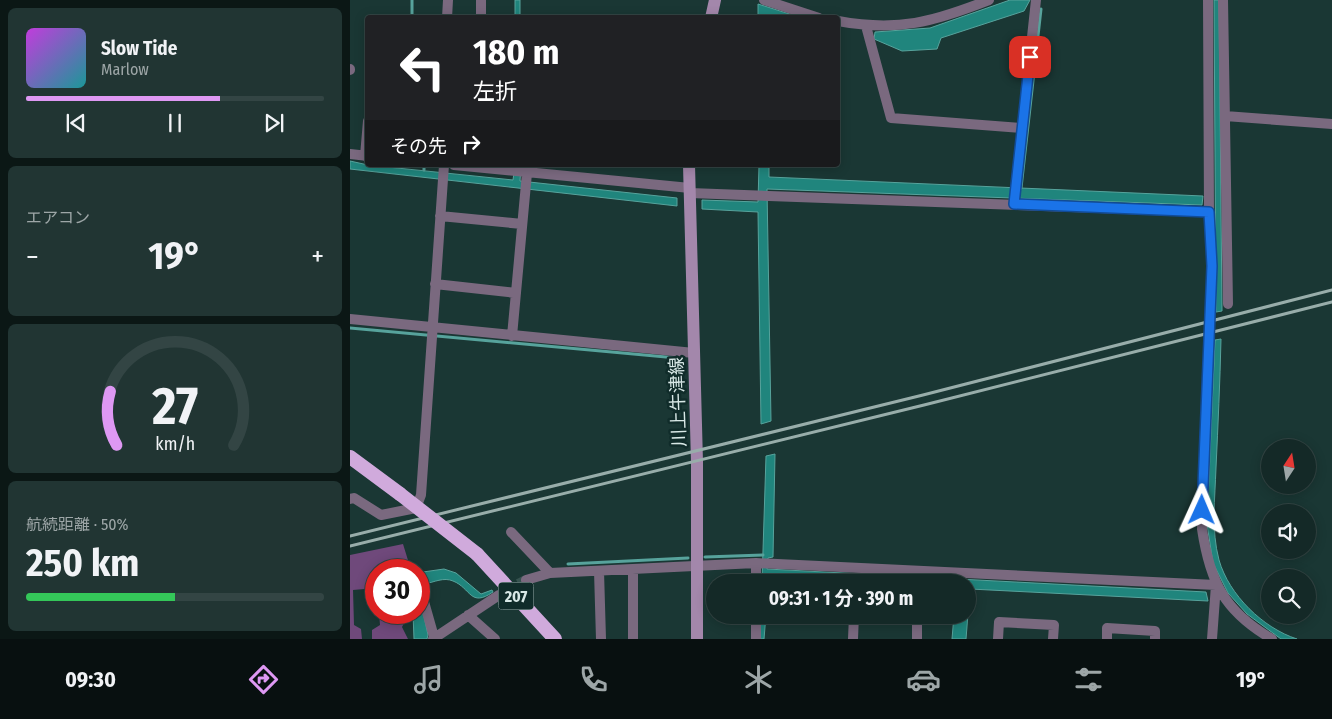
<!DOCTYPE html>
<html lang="ja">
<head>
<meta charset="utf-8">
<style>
  body { margin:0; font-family:"Fira Sans Condensed","Noto Sans JP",sans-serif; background:#213533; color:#f1f3f6; height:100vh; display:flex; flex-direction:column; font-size:19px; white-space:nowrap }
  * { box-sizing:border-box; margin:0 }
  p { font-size:16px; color:#9da6a7 }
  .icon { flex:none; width:28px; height:28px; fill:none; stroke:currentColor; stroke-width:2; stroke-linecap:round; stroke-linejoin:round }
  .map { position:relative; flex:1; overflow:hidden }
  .drawer { display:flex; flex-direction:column; gap:8px; padding:8px; background:#0b1715; width:350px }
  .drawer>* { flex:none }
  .banner { position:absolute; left:15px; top:15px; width:475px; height:152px; border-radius:5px; box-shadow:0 2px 12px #0003,0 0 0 1px #334544; background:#202124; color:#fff; overflow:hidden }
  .needle { width:32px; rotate:12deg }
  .tools { position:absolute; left:911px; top:439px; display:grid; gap:10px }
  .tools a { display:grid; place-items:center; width:55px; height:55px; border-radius:50%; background:#142927; box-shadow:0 2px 12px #0003,0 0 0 1px #334544; font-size:25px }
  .speed { position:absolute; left:15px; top:559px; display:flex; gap:10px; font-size:25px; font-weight:700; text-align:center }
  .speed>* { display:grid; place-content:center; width:65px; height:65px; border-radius:50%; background:#142927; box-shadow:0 2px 12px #0003,0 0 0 1px #334544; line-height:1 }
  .speed .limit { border:8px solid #d22; background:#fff; color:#111 }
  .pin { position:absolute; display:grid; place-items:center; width:42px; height:42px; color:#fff; margin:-21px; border-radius:10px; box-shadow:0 2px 8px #0006 }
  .me { position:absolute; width:55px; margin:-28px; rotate:1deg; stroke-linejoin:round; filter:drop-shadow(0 0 4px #0008) }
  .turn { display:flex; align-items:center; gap:18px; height:105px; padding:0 25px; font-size:22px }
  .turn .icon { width:65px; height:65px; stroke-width:2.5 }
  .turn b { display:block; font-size:35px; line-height:42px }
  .then { display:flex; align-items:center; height:48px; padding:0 25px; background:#0003; gap:10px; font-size:19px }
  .big { font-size:38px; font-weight:700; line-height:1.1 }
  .drawer .widget { flex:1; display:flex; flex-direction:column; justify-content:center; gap:8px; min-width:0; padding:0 18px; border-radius:8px; background:#213533 }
  .drawer .dial { align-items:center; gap:0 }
  .dial svg { height:130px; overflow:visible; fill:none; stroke:#334544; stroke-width:7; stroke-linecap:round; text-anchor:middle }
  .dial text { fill:#f1f3f6; stroke:none }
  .song { display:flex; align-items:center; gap:15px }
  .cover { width:60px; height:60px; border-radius:8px; background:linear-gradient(135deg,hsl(290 70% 55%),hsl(180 70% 35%)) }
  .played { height:5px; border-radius:2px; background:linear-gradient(90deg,#de98f3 65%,#334544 65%) }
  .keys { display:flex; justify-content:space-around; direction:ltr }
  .heat { display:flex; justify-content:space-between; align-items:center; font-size:28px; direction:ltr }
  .charge { height:8px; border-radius:4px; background:linear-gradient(90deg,#34c759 50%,#334544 0) }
  .trip { position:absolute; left:356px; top:574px; width:270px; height:50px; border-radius:25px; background:#142927; box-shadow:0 2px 12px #0003,0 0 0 1px #334544; font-weight:700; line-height:50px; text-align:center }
  .tab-bar { display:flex; height:80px; justify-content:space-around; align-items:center; background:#081010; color:#9da6a7 }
  .tab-bar .icon { width:35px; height:35px }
  .tab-bar .on { color:#de98f3 }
  .tab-bar b { font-size:22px; color:#f1f3f6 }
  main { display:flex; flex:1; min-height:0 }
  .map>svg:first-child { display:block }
  .forest { fill:#6f497b }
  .water { fill:#20857d; stroke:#57a39c }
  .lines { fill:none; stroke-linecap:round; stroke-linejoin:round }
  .stream { stroke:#57a39c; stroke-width:3 }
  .minor-tunnel { stroke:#36524f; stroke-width:10; stroke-dasharray:10 5; stroke-linecap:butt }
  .minor { stroke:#7a697f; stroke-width:10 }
  .secondary { stroke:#a387ab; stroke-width:12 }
  .trunk { stroke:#d0aadc; stroke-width:14 }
  .rail { stroke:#98adaa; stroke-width:3 }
  .trunk-bridge { stroke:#d0aadc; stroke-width:14 }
  .route-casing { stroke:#114b97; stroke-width:12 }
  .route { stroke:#1a73e8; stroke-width:9 }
  .labels { text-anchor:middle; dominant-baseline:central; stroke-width:5; stroke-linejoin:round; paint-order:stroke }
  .shield { fill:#102c2a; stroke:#9cb0ae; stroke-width:1 }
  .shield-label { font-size:16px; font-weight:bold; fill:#d8e8e6 }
  .street-label { font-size:18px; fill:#d8e8e6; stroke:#102c2a }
</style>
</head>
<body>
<main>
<section class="drawer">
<div class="widget">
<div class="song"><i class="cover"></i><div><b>Slow Tide</b><p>Marlow</p></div></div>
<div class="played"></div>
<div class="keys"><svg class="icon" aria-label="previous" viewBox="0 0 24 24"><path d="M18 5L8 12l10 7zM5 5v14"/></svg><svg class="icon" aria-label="pause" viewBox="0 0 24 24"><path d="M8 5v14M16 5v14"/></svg><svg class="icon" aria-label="next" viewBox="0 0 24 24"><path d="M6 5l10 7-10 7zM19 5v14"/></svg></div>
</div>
<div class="widget"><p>エアコン</p>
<div class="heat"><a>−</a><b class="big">19°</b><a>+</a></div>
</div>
<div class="widget dial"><svg viewBox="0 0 100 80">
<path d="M14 69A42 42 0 1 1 86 69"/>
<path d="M14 69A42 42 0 0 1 10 36" stroke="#de98f3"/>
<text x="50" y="56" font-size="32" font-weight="700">27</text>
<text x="50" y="72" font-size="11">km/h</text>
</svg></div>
<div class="widget"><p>航続距離 · 50%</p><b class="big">250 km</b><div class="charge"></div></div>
</section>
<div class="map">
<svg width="982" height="639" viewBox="0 0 982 639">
  <rect width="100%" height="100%" fill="#1a3734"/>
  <path class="forest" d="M 53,544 L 61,570 L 26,570 L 26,588 L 3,590 L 4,625 L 11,629 L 12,639 L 0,639 L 0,555 Z
    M 29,613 L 59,613 L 52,627 L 58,639 L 22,639 L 22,630 L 30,625 Z"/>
  <path class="water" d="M 165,0 L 170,0 L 170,17 L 165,17 Z
    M 660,0 L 680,0 L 674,11 L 591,38 L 587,49 L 552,51 L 524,39 L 525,32 L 580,28 Z
    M 864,0 L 869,0 L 872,311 L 866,312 Z
    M 408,4 L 449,17 L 408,17 Z
    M 0,161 L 18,165 L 163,180 L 165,165 L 171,165 L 170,181 L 327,198 L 327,206 L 0,169 Z
    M 409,165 L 419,165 L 419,177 L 853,196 L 852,205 L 417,189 L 421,421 L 411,424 L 408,212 L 352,209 L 352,200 L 408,202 Z
    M 871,339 C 870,382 868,425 866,468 C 865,498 861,530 869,560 C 879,595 913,628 947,639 L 931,639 L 897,614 L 878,593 L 863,563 L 857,524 L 865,340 Z
    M 425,454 L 423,557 L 418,558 L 417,569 L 856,592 L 858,601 L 620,589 L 616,639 L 602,639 L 604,615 L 618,615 L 618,582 L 412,582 L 416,456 Z
    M 94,569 L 106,573 L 131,594 L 142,590 L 143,592 C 120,608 121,588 103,581 C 94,577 84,582 75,584 L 73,572 Z
    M 69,593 L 78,635 L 77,639 L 64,639 L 63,613 L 69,612 Z
    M 411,615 L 416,615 L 414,639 L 410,639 Z"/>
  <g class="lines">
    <path class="stream" d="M 62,18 L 62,0
      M 74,170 L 74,165
      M 671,188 L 691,9
      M 0,328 L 327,358
      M 355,557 L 413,555
      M 218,564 L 338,558"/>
    <path class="minor-tunnel" d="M 155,591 L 176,580"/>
    <path class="minor" d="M 131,0 L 131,18
      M 414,0 L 469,18
      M 858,0 L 859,212 L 862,266 L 852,529 C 860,582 874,611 922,639
      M 873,0 L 878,304
      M 97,18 L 98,0
      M 488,21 C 548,32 583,22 639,0
      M 516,26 L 541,118 L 672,128
      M 0,70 L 0,69
      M 875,116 L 982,124
      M 0,154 L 18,156
      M 15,156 L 18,121
      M 104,165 L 340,188
      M 340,193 L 859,212
      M 664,204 L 686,0
      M 90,216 L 172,224
      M 85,284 L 166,293
      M 0,319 L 344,353
      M 162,336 L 177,173
      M 0,499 L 4,498 L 31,515 L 66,508 L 71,495 L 94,165
      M 161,532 L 200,573
      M 406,563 L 406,582
      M 283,570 L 283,639
      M 249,571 L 251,639
      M 176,580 L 200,573 L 406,563 L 866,585
      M 69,584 L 84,637
      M 118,615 L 145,639
      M 406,615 L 406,639
      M 554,615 L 567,616 L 567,639
      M 83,639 L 149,595
      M 503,639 L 504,615
      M 648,639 L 649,622 L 704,625 L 703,639
      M 757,639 L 757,628 L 805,631 L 805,639
      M 862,639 L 866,585"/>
    <path class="secondary" d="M 361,18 L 365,0
      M 339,165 L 347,462 L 347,639"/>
    <path class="trunk" d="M 0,457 L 50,494
      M 127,554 L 205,639"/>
    <path class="rail" d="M 0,536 L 573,395 L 982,290
      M 0,546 L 574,405 L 982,302"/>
    <path class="trunk-bridge" d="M 50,494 L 127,554"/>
  </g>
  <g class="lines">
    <defs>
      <path id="route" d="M 680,57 L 664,204 L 859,212 L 862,266 L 852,510"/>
    </defs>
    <use href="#route" class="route-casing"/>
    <use href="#route" class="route"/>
  </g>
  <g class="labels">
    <rect class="shield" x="148.5" y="582.5" width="35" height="27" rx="4"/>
    <g class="shield-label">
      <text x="166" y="596">207</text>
    </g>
    <g class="street-label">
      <text transform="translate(328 402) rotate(-92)">川上牛津線</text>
    </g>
  </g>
</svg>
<div class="tools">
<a><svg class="needle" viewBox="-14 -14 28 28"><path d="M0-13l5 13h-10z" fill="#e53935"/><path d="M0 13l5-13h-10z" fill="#9da6a7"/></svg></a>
<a><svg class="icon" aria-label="sound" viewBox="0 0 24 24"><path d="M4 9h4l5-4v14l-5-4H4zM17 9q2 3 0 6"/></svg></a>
<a><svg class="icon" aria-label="search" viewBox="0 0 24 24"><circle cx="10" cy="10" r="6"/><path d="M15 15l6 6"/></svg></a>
</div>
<div class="speed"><div class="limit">30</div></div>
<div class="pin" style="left:680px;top:57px;background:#d93025"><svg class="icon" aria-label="arrive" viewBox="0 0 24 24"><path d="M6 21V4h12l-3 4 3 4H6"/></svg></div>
<svg class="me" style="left:852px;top:510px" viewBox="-20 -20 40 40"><path d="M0-17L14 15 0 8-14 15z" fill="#1a73e8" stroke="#fff" stroke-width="4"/></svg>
<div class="trip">09:31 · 1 分 · 390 m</div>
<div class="banner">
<div class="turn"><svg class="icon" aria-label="left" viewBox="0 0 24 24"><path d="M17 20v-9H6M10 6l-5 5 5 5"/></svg><div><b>180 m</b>左折</div></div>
<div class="then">その先<svg class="icon" aria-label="right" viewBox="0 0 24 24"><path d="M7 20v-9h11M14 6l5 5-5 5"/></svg></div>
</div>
</div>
</main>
<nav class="tab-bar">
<b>09:30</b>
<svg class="icon on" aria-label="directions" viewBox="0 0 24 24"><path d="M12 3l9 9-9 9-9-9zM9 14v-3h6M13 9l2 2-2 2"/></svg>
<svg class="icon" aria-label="music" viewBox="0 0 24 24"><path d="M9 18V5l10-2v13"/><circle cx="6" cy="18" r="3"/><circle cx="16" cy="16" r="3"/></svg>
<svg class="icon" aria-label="phone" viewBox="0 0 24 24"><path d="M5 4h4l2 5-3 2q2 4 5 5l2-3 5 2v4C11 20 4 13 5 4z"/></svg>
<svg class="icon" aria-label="climate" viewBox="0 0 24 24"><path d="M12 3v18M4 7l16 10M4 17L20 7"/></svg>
<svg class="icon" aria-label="car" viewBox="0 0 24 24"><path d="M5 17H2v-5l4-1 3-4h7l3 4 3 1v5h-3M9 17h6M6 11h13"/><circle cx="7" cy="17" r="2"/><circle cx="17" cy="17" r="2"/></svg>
<svg class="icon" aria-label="filters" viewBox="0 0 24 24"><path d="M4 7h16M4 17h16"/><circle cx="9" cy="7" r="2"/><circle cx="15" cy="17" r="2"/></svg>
<b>19°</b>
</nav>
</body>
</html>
